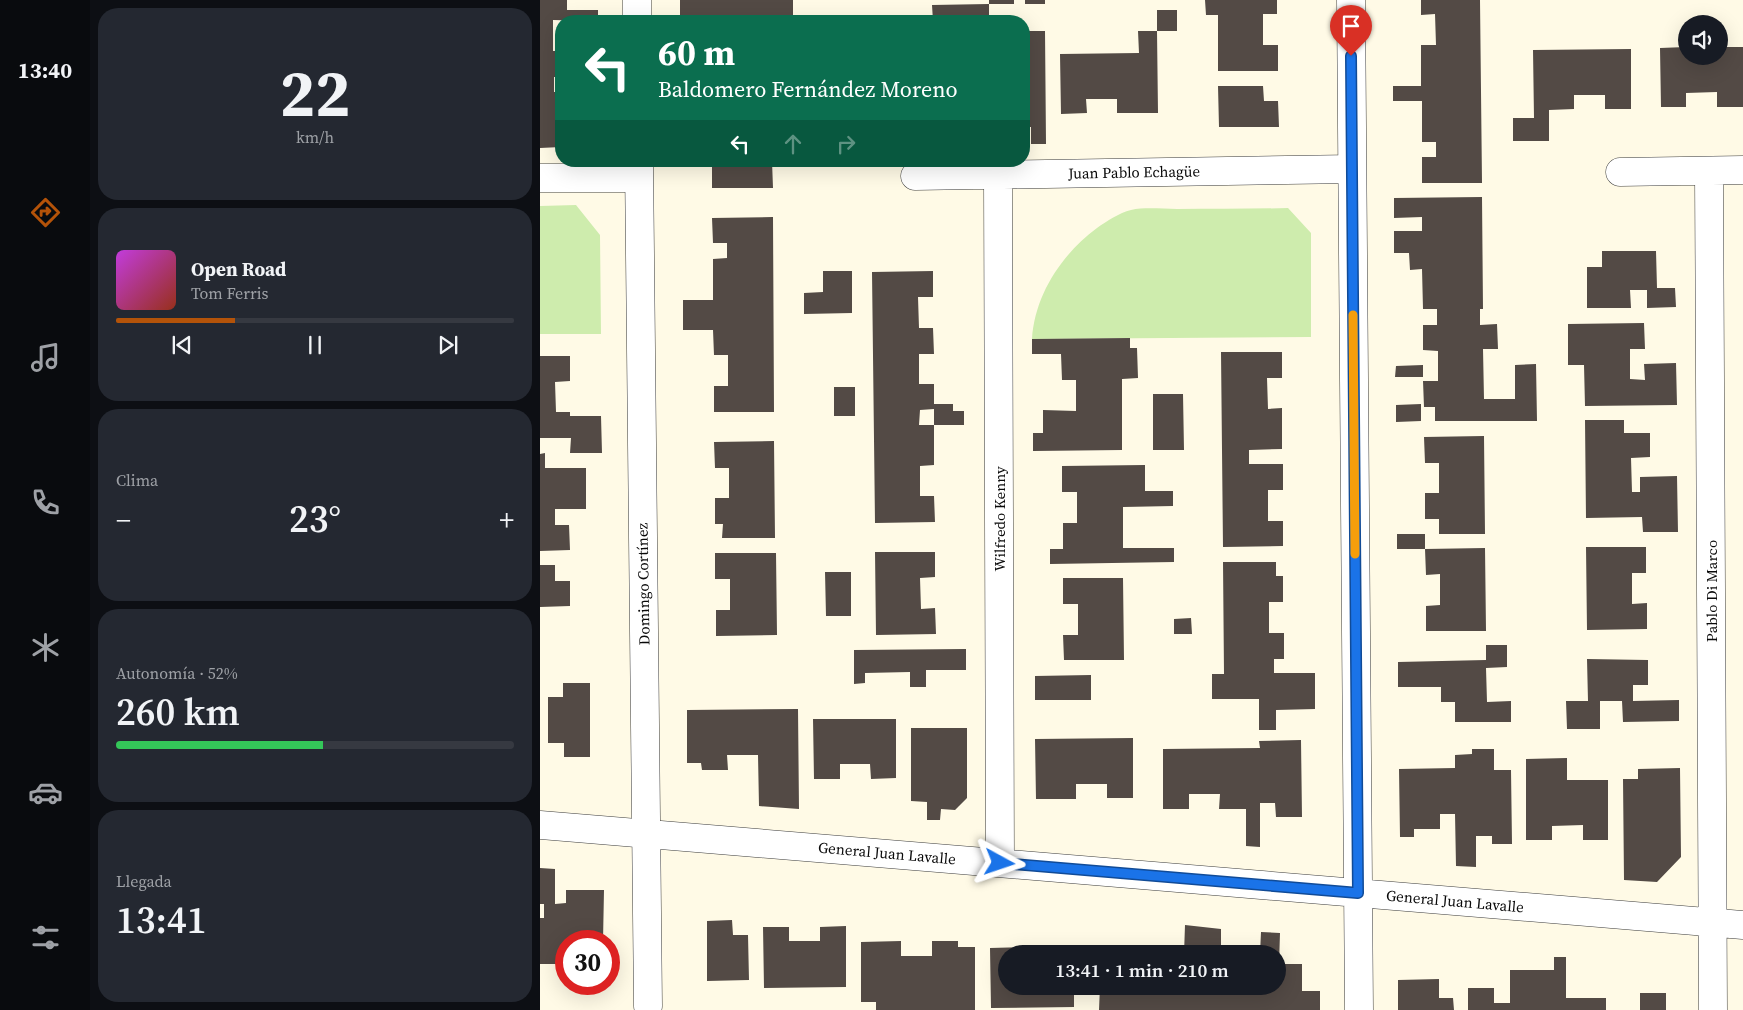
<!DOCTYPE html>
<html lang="es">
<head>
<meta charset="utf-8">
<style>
  body { margin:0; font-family:"Source Serif 4",serif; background:#242831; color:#f1f3f6; height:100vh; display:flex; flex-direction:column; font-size:19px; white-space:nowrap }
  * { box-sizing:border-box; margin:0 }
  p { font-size:16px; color:#9ea1a6 }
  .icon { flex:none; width:28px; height:28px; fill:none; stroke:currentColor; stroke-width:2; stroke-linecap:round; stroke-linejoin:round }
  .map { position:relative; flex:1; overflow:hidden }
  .side { display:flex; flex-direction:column; gap:8px; padding:8px; background:#0d0f14; width:450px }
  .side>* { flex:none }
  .top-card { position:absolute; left:15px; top:15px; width:475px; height:152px; border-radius:20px; box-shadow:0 5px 20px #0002; background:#0b6e4f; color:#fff; overflow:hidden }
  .tools { position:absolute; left:1138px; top:15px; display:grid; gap:10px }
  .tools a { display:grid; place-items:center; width:50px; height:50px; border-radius:50%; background:#171b24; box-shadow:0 5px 20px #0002; font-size:25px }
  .speed { position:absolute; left:15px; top:930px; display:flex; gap:10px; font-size:25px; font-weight:700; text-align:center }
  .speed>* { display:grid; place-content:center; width:65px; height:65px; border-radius:50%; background:#171b24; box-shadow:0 5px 20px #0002; line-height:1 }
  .speed .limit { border:8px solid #d22; background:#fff; color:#111 }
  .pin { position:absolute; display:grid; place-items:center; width:42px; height:42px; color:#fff; margin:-51px -21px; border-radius:50% 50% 50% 0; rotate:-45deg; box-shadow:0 0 5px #0007 }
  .pin .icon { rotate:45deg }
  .me { position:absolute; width:55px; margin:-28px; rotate:95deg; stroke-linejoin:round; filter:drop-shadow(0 0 4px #0008) }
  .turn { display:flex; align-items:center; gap:18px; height:105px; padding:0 20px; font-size:22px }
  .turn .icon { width:65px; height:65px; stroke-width:2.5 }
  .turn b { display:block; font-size:35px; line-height:42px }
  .lanes { display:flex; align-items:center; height:48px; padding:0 20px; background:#0003; justify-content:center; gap:25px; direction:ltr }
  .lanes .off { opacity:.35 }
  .big { font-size:38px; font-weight:600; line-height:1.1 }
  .side .widget { flex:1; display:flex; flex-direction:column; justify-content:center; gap:8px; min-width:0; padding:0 18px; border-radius:20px; background:#242831 }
  .side .dial { align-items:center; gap:0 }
  .dial b { font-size:65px; line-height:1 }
  .song { display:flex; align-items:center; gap:15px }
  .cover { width:60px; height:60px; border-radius:8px; background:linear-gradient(135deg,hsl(290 70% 55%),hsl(10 70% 35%)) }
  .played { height:5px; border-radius:2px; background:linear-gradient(90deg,#b45309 30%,#363941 30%) }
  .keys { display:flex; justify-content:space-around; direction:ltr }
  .heat { display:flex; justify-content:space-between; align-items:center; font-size:28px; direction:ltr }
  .charge { height:8px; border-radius:4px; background:linear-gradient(90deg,#34c759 52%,#363941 0) }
  .trip { position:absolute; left:458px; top:945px; width:288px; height:50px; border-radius:25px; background:#171b24; box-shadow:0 5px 20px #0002; font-weight:600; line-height:50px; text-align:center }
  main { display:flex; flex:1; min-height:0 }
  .menu { display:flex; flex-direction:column; width:90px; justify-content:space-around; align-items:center; background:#090b0e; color:#9ea1a6 }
  .menu .icon { width:35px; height:35px }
  .menu .on { color:#b45309 }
  .menu b { font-size:22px; color:#f1f3f6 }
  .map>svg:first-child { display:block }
  .green { fill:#ceecad }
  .building { fill:#534a45 }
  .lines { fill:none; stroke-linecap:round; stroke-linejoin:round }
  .minor-casing { stroke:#3c3c3c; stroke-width:29 }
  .minor { stroke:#fff; stroke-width:28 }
  .route-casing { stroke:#114b97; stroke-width:12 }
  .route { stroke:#1a73e8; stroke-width:9 }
  .slow { stroke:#f59e0b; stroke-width:9 }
  .labels { text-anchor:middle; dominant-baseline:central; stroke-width:5; stroke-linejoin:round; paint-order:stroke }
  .street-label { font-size:15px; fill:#090909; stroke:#fff }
</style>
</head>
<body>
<main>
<nav class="menu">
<b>13:40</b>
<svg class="icon on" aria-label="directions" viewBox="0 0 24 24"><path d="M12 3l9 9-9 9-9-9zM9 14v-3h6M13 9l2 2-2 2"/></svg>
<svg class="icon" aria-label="music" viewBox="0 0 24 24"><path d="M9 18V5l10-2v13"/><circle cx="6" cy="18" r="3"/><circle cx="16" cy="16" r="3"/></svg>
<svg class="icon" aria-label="phone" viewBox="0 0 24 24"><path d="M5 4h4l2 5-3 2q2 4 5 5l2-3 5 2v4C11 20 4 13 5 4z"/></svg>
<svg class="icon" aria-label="climate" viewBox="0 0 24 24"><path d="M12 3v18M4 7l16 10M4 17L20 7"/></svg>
<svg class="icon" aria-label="car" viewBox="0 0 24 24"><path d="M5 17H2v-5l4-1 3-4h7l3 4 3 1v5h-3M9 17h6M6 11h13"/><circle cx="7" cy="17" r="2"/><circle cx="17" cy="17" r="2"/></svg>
<svg class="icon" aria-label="filters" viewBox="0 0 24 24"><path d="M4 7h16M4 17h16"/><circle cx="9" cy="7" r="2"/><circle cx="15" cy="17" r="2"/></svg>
</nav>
<section class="side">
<div class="widget dial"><b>22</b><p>km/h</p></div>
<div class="widget">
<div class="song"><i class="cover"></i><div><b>Open Road</b><p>Tom Ferris</p></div></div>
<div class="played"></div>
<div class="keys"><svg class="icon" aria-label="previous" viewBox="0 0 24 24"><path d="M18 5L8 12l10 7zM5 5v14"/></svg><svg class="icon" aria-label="pause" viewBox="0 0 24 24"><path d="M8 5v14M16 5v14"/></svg><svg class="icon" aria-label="next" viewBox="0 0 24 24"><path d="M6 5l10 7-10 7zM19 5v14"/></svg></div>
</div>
<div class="widget"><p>Clima</p>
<div class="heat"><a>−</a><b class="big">23°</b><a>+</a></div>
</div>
<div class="widget"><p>Autonomía · 52%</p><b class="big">260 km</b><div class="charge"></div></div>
<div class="widget"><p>Llegada</p><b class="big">13:41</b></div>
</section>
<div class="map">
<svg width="1203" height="1010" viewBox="0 0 1203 1010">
  <rect width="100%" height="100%" fill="#fffae6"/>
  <path class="green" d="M 36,205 L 60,235 L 61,334 L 0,334 L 0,206 Z
    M 748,208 L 771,233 L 771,337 L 492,339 C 495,294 522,254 557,228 C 567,221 579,213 591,210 C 605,207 622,209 637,209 C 674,209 711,209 748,208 Z"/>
  <path class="building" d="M 0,0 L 27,0 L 27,10 L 58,10 L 58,21 L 13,20 L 13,51 L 21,51 L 21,77 L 14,77 L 14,92 L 21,92 L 21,147 L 0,148 Z
    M 140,0 L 253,0 L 253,21 L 140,19 Z
    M 449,0 L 474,0 L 474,4 L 449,4 Z
    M 485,0 L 505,0 L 505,4 L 485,4 Z
    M 665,0 L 737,0 L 737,14 L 723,14 L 723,45 L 738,45 L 738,71 L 678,71 L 678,15 L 666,15 Z
    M 881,0 L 940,0 L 942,183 L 882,183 L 882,157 L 896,157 L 896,142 L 882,142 L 882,101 L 853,101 L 853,86 L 881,86 L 881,45 L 896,45 L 895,14 L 881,15 Z
    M 449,4 L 449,21 L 393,21 L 392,5 Z
    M 617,10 L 637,10 L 637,31 L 617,31 Z
    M 484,31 L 505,31 L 506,144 L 491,144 L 491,127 L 484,127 Z
    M 598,31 L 617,31 L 618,113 L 577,113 L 577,99 L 546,99 L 547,113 L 521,114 L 520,54 L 599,53 Z
    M 1146,47 L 1146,56 L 1179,56 L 1179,47 L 1203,47 L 1203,107 L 1177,107 L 1177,92 L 1146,93 L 1146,107 L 1121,107 L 1120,48 Z
    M 1091,49 L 1091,109 L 1065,109 L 1065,95 L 1034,95 L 1034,109 L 1009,110 L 1009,141 L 973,141 L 973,118 L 994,118 L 993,50 Z
    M 678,86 L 723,86 L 724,101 L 738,101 L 739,127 L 679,127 Z
    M 186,161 L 232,161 L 233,188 L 172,188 L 172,162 Z
    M 942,197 L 943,309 L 940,309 L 940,325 L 957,324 L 958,349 L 943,349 L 944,399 L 975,399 L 975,365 L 996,364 L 997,421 L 895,421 L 895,407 L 884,407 L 883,381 L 898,381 L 898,351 L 883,350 L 883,325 L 897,325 L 897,309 L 883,309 L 882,269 L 870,270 L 869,253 L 854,253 L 854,231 L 882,231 L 882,217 L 854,218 L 854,198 Z
    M 233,217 L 234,412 L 174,412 L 174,386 L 188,386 L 188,355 L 174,355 L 173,330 L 143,330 L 143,300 L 173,300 L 173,259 L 187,258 L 187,243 L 173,243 L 172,218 Z
    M 1062,251 L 1116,251 L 1117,288 L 1135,288 L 1136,307 L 1107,308 L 1107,290 L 1090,290 L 1091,308 L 1047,308 L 1047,267 L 1062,267 Z
    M 283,271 L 312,271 L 312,313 L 264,314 L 264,293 L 283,292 Z
    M 393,271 L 393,297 L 378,297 L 379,328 L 393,328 L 394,354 L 379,354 L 379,384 L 394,384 L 394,404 L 413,404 L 413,411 L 424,411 L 424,425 L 394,425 L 394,409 L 380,410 L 379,425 L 394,425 L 394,465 L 380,466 L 380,496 L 394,496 L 395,522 L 335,523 L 332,272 Z
    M 1104,323 L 1105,349 L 1090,349 L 1090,379 L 1105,380 L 1104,364 L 1136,363 L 1137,405 L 1045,406 L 1044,365 L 1028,365 L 1028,324 Z
    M 590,338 L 590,348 L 597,348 L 598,378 L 582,379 L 582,450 L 493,451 L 493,433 L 503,433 L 503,410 L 536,411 L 536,380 L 522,380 L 521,354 L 492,354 L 492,339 Z
    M 681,352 L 742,352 L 742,378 L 727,378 L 728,409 L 742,408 L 742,449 L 709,450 L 709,464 L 743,464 L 743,490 L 728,490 L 728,521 L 743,521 L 743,546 L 683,547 Z
    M 0,356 L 30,356 L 30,381 L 15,382 L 16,412 L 30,412 L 30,416 L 61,416 L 62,453 L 30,453 L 31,438 L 0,438 Z
    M 883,365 L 883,377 L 855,377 L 856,366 Z
    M 294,387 L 315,387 L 315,416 L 294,416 Z
    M 613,394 L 643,394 L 644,450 L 613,450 Z
    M 881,404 L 881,421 L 856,422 L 856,405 Z
    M 1045,420 L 1084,420 L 1084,433 L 1110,433 L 1110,457 L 1091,458 L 1092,492 L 1100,492 L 1100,477 L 1137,476 L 1138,532 L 1103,532 L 1102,517 L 1046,518 Z
    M 944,436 L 945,534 L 899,534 L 899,519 L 885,519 L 885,493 L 899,493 L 899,463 L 885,463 L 884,437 Z
    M 234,441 L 235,538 L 182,538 L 183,524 L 175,524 L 175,498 L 189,498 L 189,468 L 175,468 L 174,442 Z
    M 5,453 L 5,468 L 46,468 L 46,509 L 15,509 L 15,525 L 29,525 L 30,550 L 0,551 L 0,454 Z
    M 605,465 L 605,491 L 633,491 L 633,506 L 583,507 L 583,548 L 634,548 L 634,562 L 510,564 L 510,549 L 523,549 L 523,523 L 537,523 L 537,492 L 522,492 L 522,466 Z
    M 857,534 L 885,534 L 885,549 L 857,549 Z
    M 1046,547 L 1106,547 L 1106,573 L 1092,573 L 1092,604 L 1107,603 L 1107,629 L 1047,630 Z
    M 945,548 L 946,631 L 886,631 L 886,606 L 900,605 L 900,574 L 886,575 L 885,549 Z
    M 335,552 L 395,552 L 395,577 L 380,578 L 381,609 L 395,608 L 396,634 L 336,635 Z
    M 175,553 L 236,553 L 237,635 L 176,636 L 176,610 L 190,610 L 190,579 L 175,579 Z
    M 683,562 L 736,562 L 736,576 L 743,576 L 743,602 L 729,602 L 729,633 L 744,633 L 744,659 L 734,659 L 734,673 L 775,673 L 775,709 L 736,710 L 736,730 L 719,730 L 719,699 L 672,699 L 672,674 L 684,674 Z
    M 0,565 L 15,565 L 15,581 L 30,581 L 30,606 L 0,607 Z
    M 285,572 L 311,572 L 311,616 L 286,616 Z
    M 523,578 L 583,578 L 584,660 L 524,660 L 523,635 L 538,635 L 538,604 L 523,604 Z
    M 651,618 L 652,634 L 634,634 L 634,619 Z
    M 946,645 L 967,645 L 967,667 L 946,668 L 947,702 L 971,701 L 971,722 L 915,722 L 915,702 L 901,702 L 901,687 L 858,687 L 858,662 L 946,660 Z
    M 426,649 L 426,670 L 386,670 L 386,687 L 370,687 L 370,672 L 325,673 L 325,683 L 314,684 L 314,650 Z
    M 1047,659 L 1108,660 L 1108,685 L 1093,685 L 1093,701 L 1139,700 L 1139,721 L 1083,722 L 1082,701 L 1060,701 L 1060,729 L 1027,729 L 1026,701 L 1048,701 Z
    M 551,675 L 551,700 L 495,700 L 495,676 Z
    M 23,683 L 50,683 L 50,757 L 24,757 L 24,743 L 8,743 L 8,697 L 23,697 Z
    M 258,709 L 259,809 L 219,806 L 218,755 L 187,755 L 188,770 L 162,770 L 161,763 L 147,763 L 147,710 Z
    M 273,719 L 356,719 L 356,778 L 331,779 L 330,764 L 300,764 L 300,779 L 274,779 Z
    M 371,728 L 427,728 L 427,798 L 415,810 L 401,809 L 400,820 L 387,820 L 387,802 L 371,801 Z
    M 593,738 L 593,798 L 567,798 L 567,784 L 536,784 L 536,799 L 496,799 L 495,739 Z
    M 761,740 L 762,817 L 736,817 L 735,803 L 720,803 L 720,847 L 706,846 L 706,809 L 679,809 L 680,794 L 649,794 L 649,809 L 623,809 L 623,749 L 720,748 L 719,741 Z
    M 932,749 L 954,749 L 954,770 L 971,770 L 972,844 L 952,844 L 952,836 L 936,836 L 936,867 L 916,866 L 915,814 L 900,814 L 900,829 L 874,829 L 874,837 L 860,837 L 859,769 L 915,768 L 915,755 L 932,754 Z
    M 1027,758 L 1027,780 L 1068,780 L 1068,840 L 1043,840 L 1043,825 L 1012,826 L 1012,840 L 986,840 L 986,759 Z
    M 1140,768 L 1141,857 L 1117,882 L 1084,880 L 1083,779 L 1098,779 L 1098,769 Z
    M 0,868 L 15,869 L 15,904 L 26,903 L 26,890 L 64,890 L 63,941 L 26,941 L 26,964 L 0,964 L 0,918 L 4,918 L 4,904 L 0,904 Z
    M 192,920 L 193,935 L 208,935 L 209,980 L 167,981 L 167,921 Z
    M 645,925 L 681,929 L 681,954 L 644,954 Z
    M 306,926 L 306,987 L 224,988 L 223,927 L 249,927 L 249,941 L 280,941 L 280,927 Z
    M 721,932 L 740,933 L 739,964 L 762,964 L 762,991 L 780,991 L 780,1010 L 559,1010 L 560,986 L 736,986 L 736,954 L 720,954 Z
    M 361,941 L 361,956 L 392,956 L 392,941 L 418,941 L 418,947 L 435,947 L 435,1010 L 336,1010 L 336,1002 L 321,1002 L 321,942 Z
    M 492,947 L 492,954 L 466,954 L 466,986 L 534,986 L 534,1007 L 451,1008 L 450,948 Z
    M 508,947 L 533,947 L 533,954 L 508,954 Z
    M 1014,957 L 1026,957 L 1026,998 L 1066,998 L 1066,1010 L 928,1010 L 928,988 L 954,988 L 954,1003 L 970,1003 L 970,970 L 1014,970 Z
    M 899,979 L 899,998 L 913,998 L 914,1010 L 858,1010 L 858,980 Z
    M 1100,993 L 1126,993 L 1126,1010 L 1100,1010 Z"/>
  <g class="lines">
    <defs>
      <path id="minor" d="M 97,0 L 97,21
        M 811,0 L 819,1010
        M 99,161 L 108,1006
        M 1169,171 L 1173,1010
        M 1080,172 L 1203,170
        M 458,175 L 460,863
        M 375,176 L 812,169
        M 0,178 L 99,178
        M 0,825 L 1203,925"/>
    </defs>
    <use href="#minor" class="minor-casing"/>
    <use href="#minor" class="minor"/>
  </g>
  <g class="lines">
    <defs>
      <path id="route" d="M 460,863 L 818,893 L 811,56"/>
    </defs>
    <use href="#route" class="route-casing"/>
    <use href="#route" class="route"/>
    <path class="slow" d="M 813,315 L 815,554"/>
  </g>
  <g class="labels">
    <g class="street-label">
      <text transform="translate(594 172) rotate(-1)">Juan Pablo Echagüe</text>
      <text transform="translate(459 519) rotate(-90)">Wilfredo Kenny</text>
      <text transform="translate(103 584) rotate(-91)">Domingo Cortínez</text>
      <text transform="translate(1171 591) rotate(-90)">Pablo Di Marco</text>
      <text transform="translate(347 853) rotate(5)">General Juan Lavalle</text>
      <text transform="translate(915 901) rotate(5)">General Juan Lavalle</text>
    </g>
  </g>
</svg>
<div class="tools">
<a><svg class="icon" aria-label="sound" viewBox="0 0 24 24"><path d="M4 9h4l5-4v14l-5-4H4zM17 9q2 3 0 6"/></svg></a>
</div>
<div class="speed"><div class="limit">30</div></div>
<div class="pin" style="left:811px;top:56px;background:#d93025"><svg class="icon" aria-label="arrive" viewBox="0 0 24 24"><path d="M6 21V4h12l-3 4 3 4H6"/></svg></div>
<svg class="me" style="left:460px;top:863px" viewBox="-20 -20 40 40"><path d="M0-17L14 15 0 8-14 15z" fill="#1a73e8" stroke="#fff" stroke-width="4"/></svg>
<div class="trip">13:41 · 1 min · 210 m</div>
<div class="top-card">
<div class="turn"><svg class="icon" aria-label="left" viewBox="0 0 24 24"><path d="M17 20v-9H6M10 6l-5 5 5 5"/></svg><div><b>60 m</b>Baldomero Fernández Moreno</div></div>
<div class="lanes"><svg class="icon" aria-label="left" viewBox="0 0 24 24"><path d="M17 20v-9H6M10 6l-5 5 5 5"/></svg><svg class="icon off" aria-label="ahead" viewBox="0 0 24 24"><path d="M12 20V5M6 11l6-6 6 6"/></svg><svg class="icon off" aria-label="right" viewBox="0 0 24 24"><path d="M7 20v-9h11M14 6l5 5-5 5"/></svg></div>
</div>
</div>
</main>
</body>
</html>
